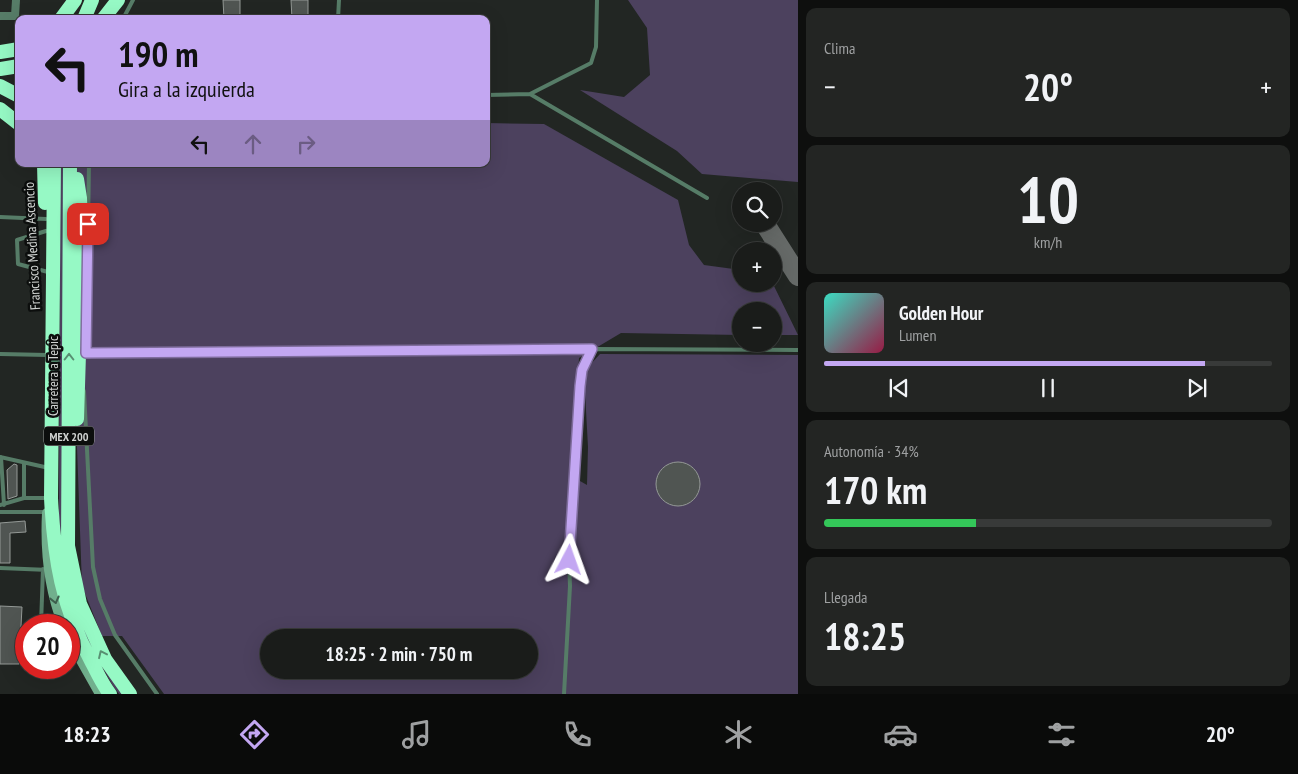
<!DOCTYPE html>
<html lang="es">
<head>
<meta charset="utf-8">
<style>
  body { margin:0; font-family:"PT Sans Narrow",sans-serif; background:#232523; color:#f1f3f6; height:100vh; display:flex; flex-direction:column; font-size:19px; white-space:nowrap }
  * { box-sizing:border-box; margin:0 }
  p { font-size:16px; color:#9fa1a2 }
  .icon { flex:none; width:28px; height:28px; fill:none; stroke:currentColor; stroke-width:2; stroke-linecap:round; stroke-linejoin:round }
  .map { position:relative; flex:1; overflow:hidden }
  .side { display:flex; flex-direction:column; gap:8px; padding:8px; background:#0e0f0e; width:500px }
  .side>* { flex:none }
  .guide { position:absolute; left:15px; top:15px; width:475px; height:152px; border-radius:10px; box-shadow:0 5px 20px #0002,0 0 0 1px #383a39; background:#c3a7f2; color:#111; overflow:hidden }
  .controls { position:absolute; left:732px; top:182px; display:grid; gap:10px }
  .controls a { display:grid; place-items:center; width:50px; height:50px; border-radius:50%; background:#1a1c1a; box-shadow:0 5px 20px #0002,0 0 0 1px #383a39; font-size:25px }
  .speed { position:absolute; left:15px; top:614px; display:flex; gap:10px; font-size:25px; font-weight:700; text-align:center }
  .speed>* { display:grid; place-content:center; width:65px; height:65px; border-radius:50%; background:#1a1c1a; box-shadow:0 5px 20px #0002,0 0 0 1px #383a39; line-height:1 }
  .speed .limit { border:8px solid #d22; background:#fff; color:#111 }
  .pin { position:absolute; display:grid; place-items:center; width:42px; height:42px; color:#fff; margin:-21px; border-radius:10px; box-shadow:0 2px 8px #0006 }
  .me { position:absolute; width:55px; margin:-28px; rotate:4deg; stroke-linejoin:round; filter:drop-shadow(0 0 4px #0008) }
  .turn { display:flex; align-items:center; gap:18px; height:105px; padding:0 20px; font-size:22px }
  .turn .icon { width:65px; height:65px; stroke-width:2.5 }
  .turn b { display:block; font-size:35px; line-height:42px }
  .lanes { display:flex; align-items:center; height:48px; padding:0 20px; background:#0003; justify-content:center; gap:25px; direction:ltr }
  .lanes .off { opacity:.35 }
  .big { font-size:38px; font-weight:800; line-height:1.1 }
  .side .tile { flex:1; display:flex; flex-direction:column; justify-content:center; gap:8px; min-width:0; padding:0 18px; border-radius:10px; background:#232523 }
  .side .dial { align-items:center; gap:0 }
  .dial b { font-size:65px; line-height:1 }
  .song { display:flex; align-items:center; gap:15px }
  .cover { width:60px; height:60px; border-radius:8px; background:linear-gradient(135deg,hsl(170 70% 55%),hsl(340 70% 35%)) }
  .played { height:5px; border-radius:2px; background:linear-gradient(90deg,#c3a7f2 85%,#383a39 85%) }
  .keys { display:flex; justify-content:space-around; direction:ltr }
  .heat { display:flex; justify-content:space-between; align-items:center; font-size:28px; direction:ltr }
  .charge { height:8px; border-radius:4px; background:linear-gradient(90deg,#34c759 34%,#383a39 0) }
  .trip { position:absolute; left:260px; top:629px; width:278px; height:50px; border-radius:25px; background:#1a1c1a; box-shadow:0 5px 20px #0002,0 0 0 1px #383a39; font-weight:800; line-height:50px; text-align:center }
  .tabs { display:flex; height:80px; justify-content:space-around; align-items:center; background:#0a0b0a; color:#9fa1a2 }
  .tabs .icon { width:35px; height:35px }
  .tabs .current { color:#c3a7f2 }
  .tabs b { font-size:22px; color:#f1f3f6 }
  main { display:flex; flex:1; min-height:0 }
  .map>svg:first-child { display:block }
  .green { fill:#4c415e; fill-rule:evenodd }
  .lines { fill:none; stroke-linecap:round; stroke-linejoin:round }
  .taxiway { stroke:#666a68; stroke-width:20 }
  .building { fill:#505552; stroke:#949996 }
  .lane { stroke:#567c67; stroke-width:4 }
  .street { stroke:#567c67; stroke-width:8 }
  .secondary { stroke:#71af8d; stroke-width:10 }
  .highway { stroke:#96f9c5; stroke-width:14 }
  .oneway { stroke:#588f72 }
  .oneway2 { stroke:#3e5e4d }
  .route-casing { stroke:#7f6d9d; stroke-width:12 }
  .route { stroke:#c3a7f2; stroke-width:9 }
  .labels { text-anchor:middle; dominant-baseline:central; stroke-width:5; stroke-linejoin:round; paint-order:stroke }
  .shield { fill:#0c0e0d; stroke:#959896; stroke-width:1 }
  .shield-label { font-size:12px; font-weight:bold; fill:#d0d3d1 }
  .street-label { font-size:14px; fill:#d0d3d1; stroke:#0c0e0d }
</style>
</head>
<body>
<main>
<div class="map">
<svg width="798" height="694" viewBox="0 0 798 694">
  <rect width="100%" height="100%" fill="#222623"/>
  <path class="green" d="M 628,0 L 798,0 L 798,182 L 702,174 L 677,151 L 580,90 L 624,97 L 650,75 L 647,28 Z
    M 486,123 L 544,124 L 678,200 L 689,245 L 704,265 L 741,270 L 741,284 L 773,284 L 798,335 L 774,335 L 774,311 L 741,311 L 741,335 L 621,333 L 579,358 L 576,410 L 580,481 L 587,485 L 588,447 L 585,392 L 588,367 L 600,354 L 798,355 L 798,694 L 164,694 L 122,636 L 102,636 L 82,586 L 76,419 L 77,164 L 486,164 ZM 269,638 L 529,638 L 529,670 L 269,670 Z
    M 60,164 L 67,164 L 69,569 L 126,694 L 119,694 L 113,686 L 82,631 L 64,573 L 59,517 Z"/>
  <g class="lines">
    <path class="taxiway" d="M 765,224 L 798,276"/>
  </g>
  <path class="building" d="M 223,0 L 240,0 L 240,19 L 224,19 Z
    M 291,0 L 308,0 L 308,19 L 292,19 Z
    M656 484a22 22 0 1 1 44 0a22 22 0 1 1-44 0Z
    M 14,464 L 17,465 L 17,496 L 8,499 L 7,470 Z
    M 25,521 L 26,532 L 10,533 L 10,563 L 0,563 L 0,523 Z
    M 0,606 L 22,607 L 19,664 L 0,664 Z"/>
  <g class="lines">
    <path class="lane" d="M 123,19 L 133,0
      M 338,19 L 339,0
      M 530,94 L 707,198
      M 486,95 L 530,94 L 591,63 L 596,47 L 597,0
      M 0,217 L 46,219
      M 88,229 L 89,164
      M 46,231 L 17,240 L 18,264 L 48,272
      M 86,353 L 592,349 L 798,350
      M 0,354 L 48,355
      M 84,391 L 93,567 L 100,599 L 115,635 L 157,694
      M 0,457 L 49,468
      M 1,457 L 4,505
      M 24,498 L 24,463
      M 0,505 L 24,498 L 49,498
      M 0,512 L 47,512
      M 0,568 L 49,570
      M 41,625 L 43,569
      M 40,670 L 40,668
      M 564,694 L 570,586 L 569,559 L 580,386 L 582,370 L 592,349"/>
    <path class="street" d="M 0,16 L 15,16 L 16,0"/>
    <path class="secondary" d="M 47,513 C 45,551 49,589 63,625
      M 69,639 L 100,694"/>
    <path class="highway" d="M 61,19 L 75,0
      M 84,19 L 92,0
      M 103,19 L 118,0
      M 0,52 L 19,49
      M 0,69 L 19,66
      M 0,86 L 19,96
      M 0,109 L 19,124
      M 44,164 L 45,203
      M 54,164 L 51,498 C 54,557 62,608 91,661 C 97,672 102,684 110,694
      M 70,164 L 68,546 L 80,604 L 105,659 L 130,694
      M 77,179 L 80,198 L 82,255 L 77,419"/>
  </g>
  <defs><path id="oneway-chevron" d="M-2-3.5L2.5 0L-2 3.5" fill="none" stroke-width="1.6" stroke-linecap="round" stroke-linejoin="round" transform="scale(1.25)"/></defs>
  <g class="oneway">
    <use href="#oneway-chevron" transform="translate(69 357) rotate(-90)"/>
    <use href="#oneway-chevron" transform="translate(102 654) rotate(-115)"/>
  </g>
  <use class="oneway2" href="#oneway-chevron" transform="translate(55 600) rotate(76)"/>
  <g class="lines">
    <defs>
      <path id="route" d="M 88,224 L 86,353 L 592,349 L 582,370 L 580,386 L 569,560"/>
    </defs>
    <use href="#route" class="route-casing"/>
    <use href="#route" class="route"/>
  </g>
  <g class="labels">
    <rect class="shield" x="44" y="426.5" width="50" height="19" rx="4"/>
    <g class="shield-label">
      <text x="69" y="436">MEX 200</text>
    </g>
    <g class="street-label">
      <text transform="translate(32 246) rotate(-93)">Francisco Medina Ascencio</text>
      <text transform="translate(53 376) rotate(-90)">Carretera a Tepic</text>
    </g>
  </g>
</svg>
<div class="controls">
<a><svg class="icon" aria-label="search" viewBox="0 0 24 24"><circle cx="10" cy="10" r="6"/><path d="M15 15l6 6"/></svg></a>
<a>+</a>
<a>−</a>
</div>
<div class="speed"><div class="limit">20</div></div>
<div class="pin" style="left:88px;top:224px;background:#d93025"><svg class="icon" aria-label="arrive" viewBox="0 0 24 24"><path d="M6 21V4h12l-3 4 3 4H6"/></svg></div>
<svg class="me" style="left:569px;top:560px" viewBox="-20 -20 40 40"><path d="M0-17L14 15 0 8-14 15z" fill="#c3a7f2" stroke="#fff" stroke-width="4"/></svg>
<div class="trip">18:25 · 2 min · 750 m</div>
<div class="guide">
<div class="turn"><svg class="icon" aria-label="left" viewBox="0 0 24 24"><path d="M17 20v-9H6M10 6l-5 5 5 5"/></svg><div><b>190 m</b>Gira a la izquierda</div></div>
<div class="lanes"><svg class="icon" aria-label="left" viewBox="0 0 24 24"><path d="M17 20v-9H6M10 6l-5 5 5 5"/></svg><svg class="icon off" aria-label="ahead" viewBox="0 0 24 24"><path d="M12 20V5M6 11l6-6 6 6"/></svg><svg class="icon off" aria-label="right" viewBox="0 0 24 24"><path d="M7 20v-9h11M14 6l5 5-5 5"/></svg></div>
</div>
</div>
<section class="side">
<div class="tile"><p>Clima</p>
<div class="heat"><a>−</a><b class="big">20°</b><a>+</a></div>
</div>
<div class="tile dial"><b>10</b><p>km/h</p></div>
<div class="tile">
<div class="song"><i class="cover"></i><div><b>Golden Hour</b><p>Lumen</p></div></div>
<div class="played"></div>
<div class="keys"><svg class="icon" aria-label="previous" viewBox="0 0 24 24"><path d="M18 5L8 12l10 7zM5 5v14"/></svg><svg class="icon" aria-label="pause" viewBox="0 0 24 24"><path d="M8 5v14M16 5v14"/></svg><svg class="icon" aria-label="next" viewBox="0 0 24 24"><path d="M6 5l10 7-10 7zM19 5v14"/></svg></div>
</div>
<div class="tile"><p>Autonomía · 34%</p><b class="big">170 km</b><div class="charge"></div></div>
<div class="tile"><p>Llegada</p><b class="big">18:25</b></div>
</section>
</main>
<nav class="tabs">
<b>18:23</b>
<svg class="icon current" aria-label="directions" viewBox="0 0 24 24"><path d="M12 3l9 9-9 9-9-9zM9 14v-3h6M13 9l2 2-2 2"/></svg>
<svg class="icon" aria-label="music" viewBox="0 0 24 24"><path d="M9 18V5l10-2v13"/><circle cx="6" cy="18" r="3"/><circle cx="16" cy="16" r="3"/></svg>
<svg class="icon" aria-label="phone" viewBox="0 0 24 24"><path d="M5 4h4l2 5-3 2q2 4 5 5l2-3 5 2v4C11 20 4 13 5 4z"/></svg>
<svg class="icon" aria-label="climate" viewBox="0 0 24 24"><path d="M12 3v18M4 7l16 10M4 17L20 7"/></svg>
<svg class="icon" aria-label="car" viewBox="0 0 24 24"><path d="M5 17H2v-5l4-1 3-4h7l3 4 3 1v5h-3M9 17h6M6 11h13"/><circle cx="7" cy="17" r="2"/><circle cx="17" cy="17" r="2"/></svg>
<svg class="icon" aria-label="filters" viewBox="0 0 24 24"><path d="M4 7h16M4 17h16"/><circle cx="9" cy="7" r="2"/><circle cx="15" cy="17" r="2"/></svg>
<b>20°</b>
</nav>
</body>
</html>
